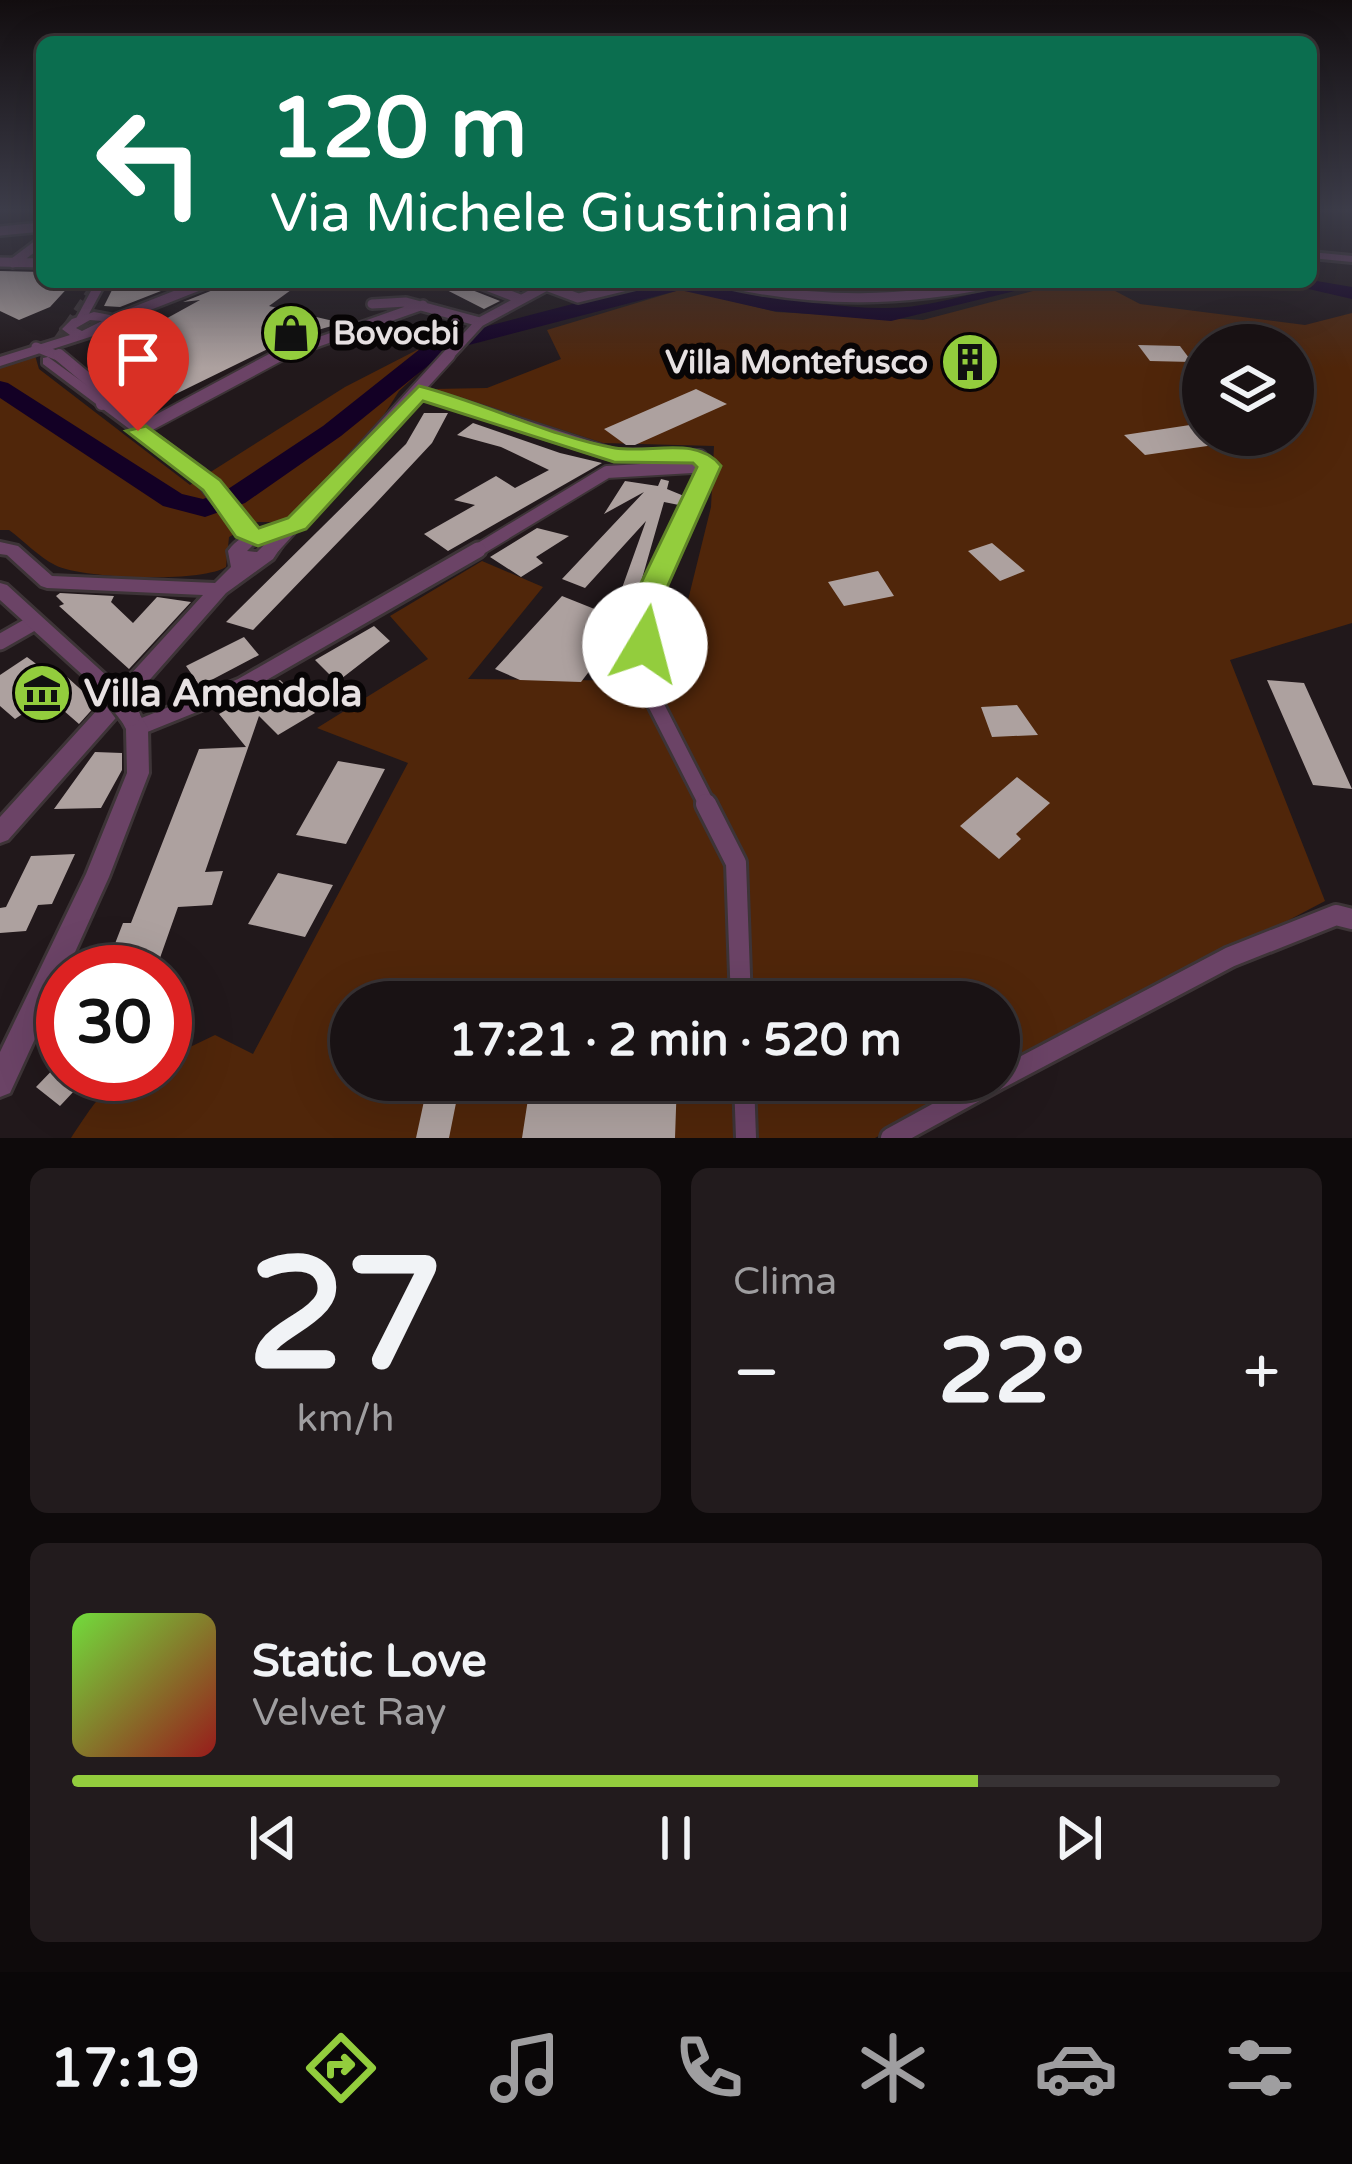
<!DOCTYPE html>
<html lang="it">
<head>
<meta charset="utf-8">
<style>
  body { margin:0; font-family:"Varela Round",sans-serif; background:#221b1d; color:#f1f3f6; height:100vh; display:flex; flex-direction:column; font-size:45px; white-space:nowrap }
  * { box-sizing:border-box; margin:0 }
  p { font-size:39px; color:#9f9ea0 }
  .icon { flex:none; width:66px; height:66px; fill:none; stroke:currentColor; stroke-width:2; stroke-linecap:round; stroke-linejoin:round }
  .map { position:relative; height:1138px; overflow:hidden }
  .side { display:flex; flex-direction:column; gap:30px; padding:30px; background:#0e0a0b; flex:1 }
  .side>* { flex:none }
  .banner { position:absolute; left:36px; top:36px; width:1281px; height:252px; border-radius:18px; box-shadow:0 12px 48px #0002,0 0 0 3px #373234; background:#0b6e4f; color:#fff; overflow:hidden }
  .tools { position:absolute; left:1182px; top:324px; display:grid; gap:24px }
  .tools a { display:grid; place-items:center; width:132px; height:132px; border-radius:50%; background:#191214; box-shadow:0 12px 48px #0002,0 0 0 3px #373234; font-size:60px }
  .speed { position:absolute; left:36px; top:945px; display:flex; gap:24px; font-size:60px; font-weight:700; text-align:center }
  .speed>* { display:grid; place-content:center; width:156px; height:156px; border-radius:50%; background:#191214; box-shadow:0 12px 48px #0002,0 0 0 3px #373234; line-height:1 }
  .speed .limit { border:18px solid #d22; background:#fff; color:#111 }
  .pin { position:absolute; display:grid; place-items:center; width:102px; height:102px; color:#fff; margin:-123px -51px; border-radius:50% 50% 50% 0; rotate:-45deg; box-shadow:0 0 12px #0007 }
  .pin .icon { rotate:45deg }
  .me { position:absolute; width:132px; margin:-66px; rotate:8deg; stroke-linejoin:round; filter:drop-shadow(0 0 9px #0008) }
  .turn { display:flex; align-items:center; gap:42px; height:252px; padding:0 36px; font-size:54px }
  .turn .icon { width:156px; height:156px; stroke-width:2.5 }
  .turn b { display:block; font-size:84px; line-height:102px }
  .big { font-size:90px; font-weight:700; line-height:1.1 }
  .side .card { flex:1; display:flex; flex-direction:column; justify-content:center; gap:18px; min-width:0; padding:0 42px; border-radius:18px; background:#221b1d }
  .side .dial { align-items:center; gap:0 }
  .dial b { font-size:156px; line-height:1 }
  .song { display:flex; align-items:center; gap:36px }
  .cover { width:144px; height:144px; border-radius:18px; background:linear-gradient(135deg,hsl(100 70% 55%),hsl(0 70% 35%)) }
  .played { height:12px; border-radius:6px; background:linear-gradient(90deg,#93cd3d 75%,#373234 75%) }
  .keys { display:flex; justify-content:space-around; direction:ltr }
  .heat { display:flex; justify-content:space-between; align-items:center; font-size:66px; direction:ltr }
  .side .tiles { flex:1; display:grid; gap:30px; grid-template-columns:1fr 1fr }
  .card:last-child { grid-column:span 2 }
  .trip { position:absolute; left:330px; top:981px; width:690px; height:120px; border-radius:60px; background:#191214; box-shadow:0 12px 48px #0002,0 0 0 3px #373234; font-weight:700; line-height:120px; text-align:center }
  .dock { display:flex; height:192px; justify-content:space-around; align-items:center; background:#0a0708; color:#9f9ea0 }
  .dock .icon { width:84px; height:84px }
  .dock .active { color:#93cd3d }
  .dock b { font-size:54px; color:#f1f3f6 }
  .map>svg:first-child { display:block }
  .green { fill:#50260a; fill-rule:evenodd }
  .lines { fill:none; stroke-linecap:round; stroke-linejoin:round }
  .river { fill:#130025; fill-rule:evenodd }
  .building { fill:#ada19f }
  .tertiary-tunnel { stroke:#3f3639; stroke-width:12; stroke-dasharray:12 6; stroke-linecap:butt }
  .minor-far3-casing { stroke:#3d3437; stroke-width:14 }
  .minor-far2-casing { stroke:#3d3437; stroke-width:16 }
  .minor-far1-casing { stroke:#3d3437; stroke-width:21 }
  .minor-casing { stroke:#3d3437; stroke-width:26 }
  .tertiary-casing { stroke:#3d3437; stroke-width:6 }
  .minor-far3 { stroke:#6b4366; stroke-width:9 }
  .minor-far2 { stroke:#6b4366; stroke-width:12 }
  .minor-far1 { stroke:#6b4366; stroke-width:15 }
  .minor { stroke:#6b4366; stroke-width:20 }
  .tertiary { fill:#6b4366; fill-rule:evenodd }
  .tertiary-bridge-casing { stroke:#3d3437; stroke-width:26; stroke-linecap:butt }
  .tertiary-bridge { stroke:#6b4366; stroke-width:20 }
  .route { fill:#93cd3d; stroke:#608528; stroke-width:3 }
  .labels { text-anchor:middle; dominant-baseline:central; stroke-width:12; stroke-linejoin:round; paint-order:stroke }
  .far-poi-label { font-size:33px; font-weight:bold; fill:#e7e1e2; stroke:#080506; text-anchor:start }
  .poi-label { font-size:39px; font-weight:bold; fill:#e7e1e2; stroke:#080506; text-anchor:start }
</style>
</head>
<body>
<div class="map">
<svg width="1352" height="1138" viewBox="0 0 1352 1138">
  <rect width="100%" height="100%" fill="#21181b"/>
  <path class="green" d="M 1067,282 L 1098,282 L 1140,304 L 1305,325 L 1352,313 L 1352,623 L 1230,660 L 1325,901 L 999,1073 L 999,1002 L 351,1002 L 351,1080 L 985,1080 L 875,1138 L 71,1138 C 100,1095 109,1074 165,1074 L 165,1059 L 215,1035 L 253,1054 L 408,763 L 317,728 L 428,659 L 390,616 L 482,561 L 543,587 L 468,679 L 668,681 L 711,507 L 714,446 L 603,443 L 434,389 L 487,388 L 561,359 L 547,330 L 683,289 L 776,312 L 923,320 ZM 1203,345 L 1293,345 L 1293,435 L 1203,435 Z
    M 450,333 L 457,338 L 399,391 L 379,423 L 287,522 L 257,522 L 229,537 L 226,567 C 201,583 81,579 55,565 C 39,557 24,541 9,530 L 0,530 L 0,366 L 34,352 L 39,369 L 190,485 L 345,387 Z"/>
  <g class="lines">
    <path class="river" d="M 1311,280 L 1352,287 L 1352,299 L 1278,282 Z
      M 657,282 C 734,282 809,309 887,308 C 941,308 995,282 1052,282 L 891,321 L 773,311 L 680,290 L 446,351 L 341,436 L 245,503 L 205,517 L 163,506 L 0,398 L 0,381 L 8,383 L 182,494 L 203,499 L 225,491 L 323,426 L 430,341 Z"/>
  </g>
  <path class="building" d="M 0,271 L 42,272 L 42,282 L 73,282 L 50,307 L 19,320 L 0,311 Z
    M 116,282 L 184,282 L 120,307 L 104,306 Z
    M 218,282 L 302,282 L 269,306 L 342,323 L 290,338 L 135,414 L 100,375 L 135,363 L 102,354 L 200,300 L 183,302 L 213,290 Z
    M 431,282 L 467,282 L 472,290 L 500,301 L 484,309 Z
    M 1138,345 L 1180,346 L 1192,362 L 1150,361 Z
    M 696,389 L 727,404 L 635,445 L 626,445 L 604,429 Z
    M 424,413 L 448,413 L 432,443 L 375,504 L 253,630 L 226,622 L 406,444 Z
    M 473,423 L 560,453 L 602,463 L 448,551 L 424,534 L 475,505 L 454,500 L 496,476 L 515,488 L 549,470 L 501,447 L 457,435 Z
    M 1203,423 L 1203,435 L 1234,435 L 1235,442 L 1145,455 L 1124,435 Z
    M 661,479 L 669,481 L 667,489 L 684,496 L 679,505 L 664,502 L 631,617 L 581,682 L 520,680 L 495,669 L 562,596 L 612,616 L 646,521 L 585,588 L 562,579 L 644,492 L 604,514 L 625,481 L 658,486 Z
    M 537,528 L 569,536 L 536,557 L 543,563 L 521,577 L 490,557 Z
    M 992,543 L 1025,571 L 1000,581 L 968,551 Z
    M 878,571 L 894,596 L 844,606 L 828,582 Z
    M 60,593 L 114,596 L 111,602 L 133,623 L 157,597 L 191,602 L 129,669 L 59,606 L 64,604 L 56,596 Z
    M 374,626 L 390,641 L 337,682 L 315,660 Z
    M 244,637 L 259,655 L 200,686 L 186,666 Z
    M 27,657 L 59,681 L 67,677 L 97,704 L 79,724 L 48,697 L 15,719 L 0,706 L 0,675 Z
    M 280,680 L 315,713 L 278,735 L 259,716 L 205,872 L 223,871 L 212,905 L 178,907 L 155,972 L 104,972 L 123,923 L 131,923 L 199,749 L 246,747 L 219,714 Z
    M 1267,680 L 1304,683 L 1352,789 L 1313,785 Z
    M 1017,705 L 1038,735 L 992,737 L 981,707 Z
    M 95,752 L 122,753 L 122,770 L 101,808 L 54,809 Z
    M 338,761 L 385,769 L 346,844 L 296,835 Z
    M 1017,777 L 1050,803 L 1016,834 L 1021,839 L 999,859 L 960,826 Z
    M 75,854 L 52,904 L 38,905 L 26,931 L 0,933 L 0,908 L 6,907 L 31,856 Z
    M 278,873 L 333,885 L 305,937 L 248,924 Z
    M 63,1059 L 63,1074 L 90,1074 L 60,1106 L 36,1087 Z
    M 567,1080 L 677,1080 L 675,1138 L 522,1138 L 530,1086 L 567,1088 Z
    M 424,1101 L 456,1103 L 449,1138 L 416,1138 Z"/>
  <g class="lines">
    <path class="tertiary-tunnel" d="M 48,357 L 93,291"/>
    <defs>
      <path id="minor-far3" d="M 0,231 L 42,227
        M 0,262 L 42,263
        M 13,263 L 42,241
        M 476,282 L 520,299
        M 723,282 C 818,304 903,302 998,282
        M 546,286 L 578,298 L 644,282
        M 372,304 L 406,302 L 480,322
        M 81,319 L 101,282
        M 110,321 L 209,282
        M 36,347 L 63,358
        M 273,358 L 423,305
        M 447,358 L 480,322 L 554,282"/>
      <path id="minor-far2" d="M 59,355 L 102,391 L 102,404
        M 419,392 L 614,455 L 700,456 L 709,466 L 607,472 L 473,553
        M 138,431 L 280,355
        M 274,547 L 449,355
        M 669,553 L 709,466"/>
      <path id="minor-far1" d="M 671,550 L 643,610 L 651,695 L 708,807
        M 0,642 L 35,622
        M 137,728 L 241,686 L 478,550"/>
      <path id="minor" d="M 706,804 L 736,863 L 741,1002
        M 999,1079 L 1230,957 L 1336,915 L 1352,919
        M 744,1080 L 746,1138
        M 891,1138 L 997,1080"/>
      <path id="tertiary" d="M 1311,252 L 1352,256 L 1352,262 L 1311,258 Z
        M 94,312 L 110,315 L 116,321 L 96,335 L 0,366 L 0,357 L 70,335 L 62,329 L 72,319 ZM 90,320 L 102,321 L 82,331 L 76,328 Z
        M 48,357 L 204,470 L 249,523 L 252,527 L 249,531 L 237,531 L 192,476 L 43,364 L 43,358 Z
        M 264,531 L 283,544 L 273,559 L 226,593 L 123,710 L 130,708 L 137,710 L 148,728 L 149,773 L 109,877 L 66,972 L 63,972 L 63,978 L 10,1093 L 0,1097 L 0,1052 L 86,874 L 127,773 L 126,729 L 119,716 L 122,711 L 8,840 L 0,843 L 0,817 L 108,698 L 0,600 L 0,583 L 7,585 L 119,687 L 203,595 L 47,588 L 41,586 L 7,555 L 0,554 L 0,542 L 18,546 L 52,576 L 215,583 L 231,567 L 228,551 C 238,537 248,535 264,531 ZM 261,543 L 264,545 L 257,552 L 247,551 L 253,545 Z"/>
    </defs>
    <use href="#minor-far3" class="minor-far3-casing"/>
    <use href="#minor-far2" class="minor-far2-casing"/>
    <use href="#minor-far1" class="minor-far1-casing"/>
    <use href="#minor" class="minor-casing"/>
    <use href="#tertiary" class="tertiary-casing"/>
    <use href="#minor-far3" class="minor-far3"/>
    <use href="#minor-far2" class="minor-far2"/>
    <use href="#minor-far1" class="minor-far1"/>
    <use href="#minor" class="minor"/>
    <use href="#tertiary" class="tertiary"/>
    <defs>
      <path id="tertiary-bridge" d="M 111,691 L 130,716"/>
    </defs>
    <use href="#tertiary-bridge" class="tertiary-bridge-casing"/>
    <use href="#tertiary-bridge" class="tertiary-bridge"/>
  </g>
  <linearGradient id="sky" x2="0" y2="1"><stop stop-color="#120d0f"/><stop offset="0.57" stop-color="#3d3d4a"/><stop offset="1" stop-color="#3d3d4a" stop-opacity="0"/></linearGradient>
  <rect width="1352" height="368" fill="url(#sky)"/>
  <path class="route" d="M 419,386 C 485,403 549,436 615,448 C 650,454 697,435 721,466 L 657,610 L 656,652 L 634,652 L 628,610 L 697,467 L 693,463 L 614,462 L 423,401 L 306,529 L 258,546 L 236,537 L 203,490 L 126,431 L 146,426 L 220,480 L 259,528 L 288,518 Z"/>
  <defs>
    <symbol id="shop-disc" viewBox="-11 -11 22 22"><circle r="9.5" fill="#93cd3d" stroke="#080506"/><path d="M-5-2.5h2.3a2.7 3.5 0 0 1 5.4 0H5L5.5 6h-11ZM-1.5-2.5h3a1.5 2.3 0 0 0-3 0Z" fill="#111"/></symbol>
    <symbol id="building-disc" viewBox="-11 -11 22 22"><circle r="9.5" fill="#93cd3d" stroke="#080506"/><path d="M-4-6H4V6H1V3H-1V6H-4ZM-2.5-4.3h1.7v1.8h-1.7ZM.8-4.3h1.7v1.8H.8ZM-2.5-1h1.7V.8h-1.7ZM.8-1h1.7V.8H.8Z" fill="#111"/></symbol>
    <symbol id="museum-disc" viewBox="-11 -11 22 22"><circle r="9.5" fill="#93cd3d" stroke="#080506"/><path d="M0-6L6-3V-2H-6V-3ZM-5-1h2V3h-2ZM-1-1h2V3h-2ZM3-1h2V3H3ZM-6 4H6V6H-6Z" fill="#111"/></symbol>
  </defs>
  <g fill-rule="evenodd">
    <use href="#shop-disc" x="258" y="300" width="66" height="66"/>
    <use href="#building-disc" x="937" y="329" width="66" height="66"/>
    <use href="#museum-disc" x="9" y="660" width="66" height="66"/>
  </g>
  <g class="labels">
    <g class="far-poi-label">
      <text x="333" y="333">Bovocbi</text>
      <text x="928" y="362" text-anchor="end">Villa Montefusco</text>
    </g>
    <g class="poi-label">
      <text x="84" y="693">Villa Amendola</text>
    </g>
  </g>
</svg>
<div class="tools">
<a><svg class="icon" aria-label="layers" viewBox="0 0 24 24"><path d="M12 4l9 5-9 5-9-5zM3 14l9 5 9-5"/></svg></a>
</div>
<div class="speed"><div class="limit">30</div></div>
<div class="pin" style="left:138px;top:431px;background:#d93025"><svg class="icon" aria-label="arrive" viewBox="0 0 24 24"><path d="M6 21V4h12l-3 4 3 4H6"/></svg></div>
<svg class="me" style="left:645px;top:645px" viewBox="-20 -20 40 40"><circle r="19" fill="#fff"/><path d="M0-13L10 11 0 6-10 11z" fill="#93cd3d"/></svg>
<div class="trip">17:21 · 2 min · 520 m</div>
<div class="banner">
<div class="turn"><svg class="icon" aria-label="left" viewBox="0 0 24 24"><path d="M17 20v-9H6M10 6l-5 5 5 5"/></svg><div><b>120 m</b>Via Michele Giustiniani</div></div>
</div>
</div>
<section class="side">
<div class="tiles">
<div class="card dial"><b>27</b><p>km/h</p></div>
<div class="card"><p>Clima</p>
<div class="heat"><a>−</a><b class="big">22°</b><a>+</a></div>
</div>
<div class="card">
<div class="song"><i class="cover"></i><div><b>Static Love</b><p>Velvet Ray</p></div></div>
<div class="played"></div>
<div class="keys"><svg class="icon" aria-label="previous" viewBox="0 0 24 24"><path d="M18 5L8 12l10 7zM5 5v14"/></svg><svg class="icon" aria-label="pause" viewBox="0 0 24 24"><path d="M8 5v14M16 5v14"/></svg><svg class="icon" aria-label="next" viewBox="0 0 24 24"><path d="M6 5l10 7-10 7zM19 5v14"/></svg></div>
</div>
</div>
</section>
<nav class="dock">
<b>17:19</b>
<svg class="icon active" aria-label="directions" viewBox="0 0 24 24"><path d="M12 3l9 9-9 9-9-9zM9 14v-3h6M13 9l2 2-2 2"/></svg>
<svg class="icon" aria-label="music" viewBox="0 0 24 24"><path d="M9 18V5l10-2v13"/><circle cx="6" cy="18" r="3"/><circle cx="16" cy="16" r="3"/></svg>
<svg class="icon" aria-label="phone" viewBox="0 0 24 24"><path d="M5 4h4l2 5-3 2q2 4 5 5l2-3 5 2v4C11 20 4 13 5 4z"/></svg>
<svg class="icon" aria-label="climate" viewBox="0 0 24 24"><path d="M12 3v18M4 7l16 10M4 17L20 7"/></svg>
<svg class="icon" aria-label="car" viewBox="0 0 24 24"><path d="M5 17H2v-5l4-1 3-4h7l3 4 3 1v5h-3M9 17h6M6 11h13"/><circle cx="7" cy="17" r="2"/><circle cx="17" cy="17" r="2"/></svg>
<svg class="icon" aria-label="filters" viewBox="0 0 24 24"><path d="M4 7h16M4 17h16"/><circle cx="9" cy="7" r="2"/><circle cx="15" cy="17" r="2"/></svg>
</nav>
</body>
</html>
